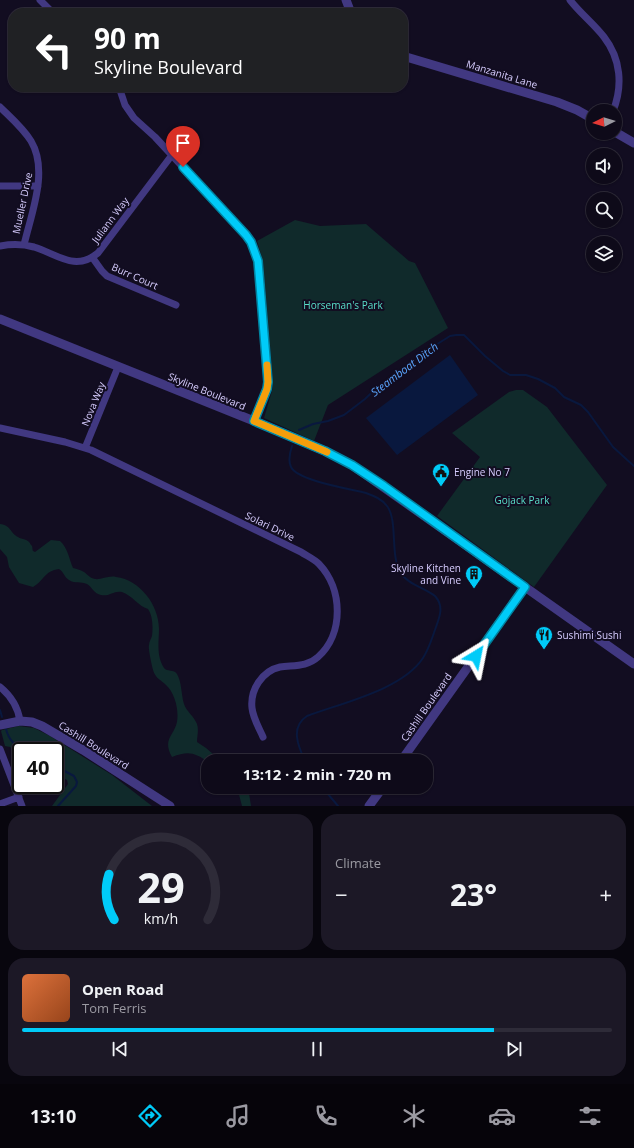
<!DOCTYPE html>
<html lang="en">
<head>
<meta charset="utf-8">
<style>
  body { margin:0; font-family:"Open Sans",sans-serif; background:#1c1826; color:#f1f3f6; height:100vh; display:flex; flex-direction:column; font-size:15px; white-space:nowrap }
  * { box-sizing:border-box; margin:0 }
  p { font-size:13px; color:#9b9aa2 }
  .icon { flex:none; width:22px; height:22px; fill:none; stroke:currentColor; stroke-width:2; stroke-linecap:round; stroke-linejoin:round }
  .map { position:relative; height:806px; overflow:hidden }
  .drawer { display:flex; flex-direction:column; gap:8px; padding:8px; background:#08060e; flex:1 }
  .drawer>* { flex:none }
  .top-card { position:absolute; left:8px; top:8px; width:400px; height:84px; border-radius:16px; box-shadow:0 1px 3px #0004,0 0 0 1px #2e2b38; background:#202124; color:#fff; overflow:hidden }
  .needle { width:26px; rotate:265deg }
  .fabs { position:absolute; left:586px; top:104px; display:grid; gap:8px }
  .fabs a { display:grid; place-items:center; width:36px; height:36px; border-radius:50%; background:#0e0a19; box-shadow:0 1px 3px #0004,0 0 0 1px #2e2b38; font-size:20px }
  .speed { position:absolute; left:12px; top:742px; display:flex; gap:8px; font-size:20px; font-weight:700; text-align:center }
  .speed>* { display:grid; place-content:center; width:52px; height:52px; border-radius:50%; background:#0e0a19; box-shadow:0 1px 3px #0004,0 0 0 1px #2e2b38; line-height:1 }
  .speed .limit { border:2px solid #111; border-radius:6px; background:#fff; color:#111 }
  .pin { position:absolute; display:grid; place-items:center; width:34px; height:34px; color:#fff; margin:-41px -17px; border-radius:50% 50% 50% 0; rotate:-45deg; box-shadow:0 0 4px #0007 }
  .pin .icon { rotate:45deg }
  .me { position:absolute; width:44px; margin:-22px; rotate:35deg; stroke-linejoin:round; filter:drop-shadow(0 0 3px #0008) }
  .turn { display:flex; align-items:center; gap:14px; height:84px; padding:0 20px; font-size:18px }
  .turn .icon { width:52px; height:52px; stroke-width:2.5 }
  .turn b { display:block; font-size:28px; line-height:34px }
  .big { font-size:30px; font-weight:700; line-height:1.1 }
  .drawer .widget { flex:1; display:flex; flex-direction:column; justify-content:center; gap:6px; min-width:0; padding:0 14px; border-radius:16px; background:#1c1826 }
  .drawer .dial { align-items:center; gap:0 }
  .dial svg { height:104px; overflow:visible; fill:none; stroke:#2e2b38; stroke-width:7; stroke-linecap:round; text-anchor:middle }
  .dial text { fill:#f1f3f6; stroke:none }
  .song { display:flex; align-items:center; gap:12px }
  .cover { width:48px; height:48px; border-radius:6px; background:linear-gradient(135deg,hsl(20 70% 55%),hsl(20 70% 35%)) }
  .played { height:4px; border-radius:2px; background:linear-gradient(90deg,#00cbf8 80%,#2e2b38 80%) }
  .keys { display:flex; justify-content:space-around; direction:ltr }
  .heat { display:flex; justify-content:space-between; align-items:center; font-size:22px; direction:ltr }
  .drawer .tiles { flex:1; display:grid; gap:8px; grid-template-columns:1fr 1fr }
  .widget:last-child { grid-column:span 2 }
  .trip { position:absolute; left:201px; top:754px; width:232px; height:40px; border-radius:16px; background:#0e0a19; box-shadow:0 1px 3px #0004,0 0 0 1px #2e2b38; font-weight:700; line-height:40px; text-align:center }
  .tab-bar { display:flex; height:64px; justify-content:space-around; align-items:center; background:#06040a; color:#9b9aa2 }
  .tab-bar .icon { width:28px; height:28px }
  .tab-bar .selected { color:#00cbf8 }
  .tab-bar b { font-size:18px; color:#f1f3f6 }
  .map>svg:first-child { display:block }
  .green { fill:#102a2b }
  .water { fill:#09183e }
  .lines { fill:none; stroke-linecap:round; stroke-linejoin:round }
  .stream { stroke:#09183e; stroke-width:2 }
  .minor { stroke:#413881; stroke-width:7 }
  .tertiary { stroke:#413881; stroke-width:9 }
  .route-casing { stroke:#0084a1; stroke-width:10 }
  .route { stroke:#00cbf8; stroke-width:7 }
  .slow { stroke:#f59e0b; stroke-width:7 }
  .labels { text-anchor:middle; dominant-baseline:central; stroke-width:4; stroke-linejoin:round; paint-order:stroke }
  .street-label { font-size:10px; fill:#d7cdff; stroke:#120d21 }
  .park-label { font-size:10px; fill:#59dfc9; stroke:#120d21 }
  .poi-label { font-size:10px; fill:#d7cdff; stroke:#120d21; text-anchor:start }
  .water-label { font-size:11px; font-style:italic; fill:#5ba5ff; stroke:#120d21 }
</style>
</head>
<body>
<div class="map">
<svg width="634" height="806" viewBox="0 0 634 806">
  <rect width="100%" height="100%" fill="#120d21"/>
  <path class="green" d="M 295,220 L 320,226 L 366,224 L 409,261 L 415,263 L 448,328 L 328,405 L 314,441 L 264,418 L 272,391 L 273,381 L 263,261 L 257,241 Z
    M 516,390 L 523,390 L 547,407 L 607,485 L 534,587 L 437,516 L 480,457 L 452,433 L 509,392 Z
    M 0,524 C 11,525 10,533 18,537 C 22,540 28,538 31,545 C 33,546 32,549 33,551 L 35,552 L 51,540 L 60,541 C 68,548 69,559 73,568 C 77,569 81,570 84,572 C 88,575 90,578 95,579 C 101,580 109,575 116,577 C 140,580 159,605 159,629 C 159,641 156,656 164,668 C 167,672 174,669 177,674 C 182,683 181,694 184,704 C 186,711 194,716 197,724 C 199,730 197,736 197,742 L 206,748 L 213,754 L 226,761 L 208,761 L 208,762 C 194,752 188,751 172,757 C 162,739 174,736 177,722 C 179,710 175,693 166,685 C 158,677 155,679 152,666 C 151,661 148,648 149,645 C 149,642 151,639 152,636 C 153,628 153,616 148,609 C 138,606 133,596 122,592 C 114,590 109,597 101,595 C 94,594 92,587 87,584 C 81,581 75,584 69,580 C 64,577 64,572 59,569 C 44,571 44,581 33,587 L 19,583 L 9,567 L 7,557 L 0,549 Z
    M 19,726 L 34,728 L 50,736 L 112,775 L 152,806 L 52,806 L 68,784 L 67,780 L 55,774 L 55,751 L 21,751 L 21,755 L 10,747 L 5,746 L 1,731 L 2,730 Z
    M 237,787 L 248,787 L 251,806 L 242,806 Z"/>
  <path class="water" d="M 450,355 L 478,395 L 397,455 L 366,418 Z"/>
  <g class="lines">
    <path class="stream" d="M 299,430 L 313,424 L 328,421 L 344,415 L 365,399 L 380,385 L 431,348 L 450,336 L 456,335 L 464,335 L 485,356 L 503,371 L 510,375 L 526,375 L 538,379 L 555,388 L 564,397 L 581,405 L 588,412 L 613,447 L 634,466
      M 292,446 C 290,452 288,461 291,467 C 298,481 351,489 366,493 C 374,496 382,499 387,506 C 398,520 390,554 400,572 C 407,584 425,588 435,596 C 444,606 440,616 436,627 C 432,638 429,649 423,658 C 402,690 341,703 307,716 C 290,727 298,746 305,761
      M 0,710 L 2,717
      M 6,729 C 9,741 15,745 25,751
      M 55,766 L 74,776 L 77,782 L 76,786 L 58,806
      M 322,787 L 338,806"/>
    <path class="minor" d="M 40,0 L 53,13
      M 570,0 C 580,13 594,24 604,37 C 621,59 623,86 613,111
      M 119,87 L 125,105 L 134,118 L 155,137 L 246,235 L 255,251 L 258,261 L 268,382 L 267,389 L 254,421
      M 0,107 C 10,117 23,128 31,141 C 49,171 31,214 24,245
      M 0,186 L 38,186
      M 0,246 C 11,244 23,244 34,247 C 57,254 75,272 98,253 L 172,155
      M 92,257 L 102,271 L 107,276 L 176,305
      M 0,428 L 65,442 L 91,450 L 301,552 C 307,556 314,559 319,564 C 343,589 344,634 318,657 C 307,667 294,665 280,667 C 262,671 250,690 252,708 C 253,718 259,728 263,737
      M 85,448 L 118,367
      M 0,687 C 11,696 18,707 20,721
      M 0,749 L 22,806
      M 0,804 L 19,797"/>
    <path class="tertiary" d="M 346,0 L 351,13
      M 403,56 L 557,102 L 577,110 L 593,119
      M 615,132 L 634,143
      M 0,319 L 254,421 L 325,451 L 352,465 L 634,664
      M 0,725 L 20,721 L 32,722 L 42,726 L 83,750 L 170,806
      M 401,761 L 525,587
      M 369,806 L 383,787"/>
  </g>
  <g class="lines">
    <defs>
      <path id="route" d="M 183,167 L 246,235 L 251,242 L 258,261 L 268,382 L 267,389 L 254,421 L 325,451 L 352,465 L 384,486 L 525,587 L 476,656"/>
    </defs>
    <use href="#route" class="route-casing"/>
    <use href="#route" class="route"/>
    <path class="slow" d="M 267,365 L 268,382 L 267,389 L 254,421 L 327,452"/>
  </g>
  <defs>
    <symbol id="civic-pin" viewBox="-11 -11 22 30"><path d="M0 17L-7.5 6A9.5 9.5 0 1 1 7.5 6Z" fill="#00cbf8" stroke="#120d21"/><path d="M-.6-6.5H3V-4.5H.6V-3L4-1V1h2V6H-6V1h2V-1L-.6-3ZM-1.2 2.5V6h2.4V2.5Z" fill="#111"/></symbol>
    <symbol id="building-pin" viewBox="-11 -11 22 30"><path d="M0 17L-7.5 6A9.5 9.5 0 1 1 7.5 6Z" fill="#00cbf8" stroke="#120d21"/><path d="M-4-6H4V6H1V3H-1V6H-4ZM-2.5-4.3h1.7v1.8h-1.7ZM.8-4.3h1.7v1.8H.8ZM-2.5-1h1.7V.8h-1.7ZM.8-1h1.7V.8H.8Z" fill="#111"/></symbol>
    <symbol id="restaurant-pin" viewBox="-11 -11 22 30"><path d="M0 17L-7.5 6A9.5 9.5 0 1 1 7.5 6Z" fill="#00cbf8" stroke="#120d21"/><path d="M-5-6h1v4h1v-4h1v4h1v-4h1v5L-1.5 .5V6h-2V.5L-5-1ZM5-6V6H3V1.5H1.5Q1.5-4 5-6Z" fill="#111"/></symbol>
  </defs>
  <g fill-rule="evenodd">
    <use href="#civic-pin" x="431" y="462" width="20" height="27"/>
    <use href="#building-pin" x="464" y="564" width="20" height="27"/>
    <use href="#restaurant-pin" x="534" y="625" width="20" height="27"/>
  </g>
  <g class="labels">
    <g class="street-label">
      <text transform="translate(502 74) rotate(17)">Manzanita Lane</text>
      <text transform="translate(22 203) rotate(-78)">Mueller Drive</text>
      <text transform="translate(110 220) rotate(-53)">Juliann Way</text>
      <text transform="translate(135 276) rotate(24)">Burr Court</text>
      <text transform="translate(207 391) rotate(22)">Skyline Boulevard</text>
      <text transform="translate(93 404) rotate(-68)">Nova Way</text>
      <text transform="translate(270 526) rotate(26)">Solari Drive</text>
      <text transform="translate(426 707) rotate(-55)">Cashill Boulevard</text>
      <text transform="translate(94 745) rotate(32)">Cashill Boulevard</text>
    </g>
    <g class="park-label">
      <text x="343" y="305">Horseman's Park</text>
      <text x="522" y="500">Gojack Park</text>
    </g>
    <g class="poi-label">
      <text x="454" y="472">Engine No 7</text>
      <text x="461" y="568" text-anchor="end">Skyline Kitchen<tspan x="461" dy="12">and Vine</tspan></text>
      <text x="557" y="635">Sushimi Sushi</text>
    </g>
    <g class="water-label">
      <text transform="translate(404 369) rotate(-37)">Steamboat Ditch</text>
    </g>
  </g>
</svg>
<div class="fabs">
<a><svg class="needle" viewBox="-14 -14 28 28"><path d="M0-13l5 13h-10z" fill="#e53935"/><path d="M0 13l5-13h-10z" fill="#9b9aa2"/></svg></a>
<a><svg class="icon" aria-label="sound" viewBox="0 0 24 24"><path d="M4 9h4l5-4v14l-5-4H4zM17 9q2 3 0 6"/></svg></a>
<a><svg class="icon" aria-label="search" viewBox="0 0 24 24"><circle cx="10" cy="10" r="6"/><path d="M15 15l6 6"/></svg></a>
<a><svg class="icon" aria-label="layers" viewBox="0 0 24 24"><path d="M12 4l9 5-9 5-9-5zM3 14l9 5 9-5"/></svg></a>
</div>
<div class="speed"><div class="limit">40</div></div>
<div class="pin" style="left:183px;top:167px;background:#d93025"><svg class="icon" aria-label="arrive" viewBox="0 0 24 24"><path d="M6 21V4h12l-3 4 3 4H6"/></svg></div>
<svg class="me" style="left:476px;top:656px" viewBox="-20 -20 40 40"><path d="M0-17L14 15 0 8-14 15z" fill="#00cbf8" stroke="#fff" stroke-width="4"/></svg>
<div class="trip">13:12 · 2 min · 720 m</div>
<div class="top-card">
<div class="turn"><svg class="icon" aria-label="left" viewBox="0 0 24 24"><path d="M17 20v-9H6M10 6l-5 5 5 5"/></svg><div><b>90 m</b>Skyline Boulevard</div></div>
</div>
</div>
<section class="drawer">
<div class="tiles">
<div class="widget dial"><svg viewBox="0 0 100 80">
<path d="M14 69A42 42 0 1 1 86 69"/>
<path d="M14 69A42 42 0 0 1 10 34" stroke="#00cbf8"/>
<text x="50" y="56" font-size="32" font-weight="700">29</text>
<text x="50" y="72" font-size="11">km/h</text>
</svg></div>
<div class="widget"><p>Climate</p>
<div class="heat"><a>−</a><b class="big">23°</b><a>+</a></div>
</div>
<div class="widget">
<div class="song"><i class="cover"></i><div><b>Open Road</b><p>Tom Ferris</p></div></div>
<div class="played"></div>
<div class="keys"><svg class="icon" aria-label="previous" viewBox="0 0 24 24"><path d="M18 5L8 12l10 7zM5 5v14"/></svg><svg class="icon" aria-label="pause" viewBox="0 0 24 24"><path d="M8 5v14M16 5v14"/></svg><svg class="icon" aria-label="next" viewBox="0 0 24 24"><path d="M6 5l10 7-10 7zM19 5v14"/></svg></div>
</div>
</div>
</section>
<nav class="tab-bar">
<b>13:10</b>
<svg class="icon selected" aria-label="directions" viewBox="0 0 24 24"><path d="M12 3l9 9-9 9-9-9zM9 14v-3h6M13 9l2 2-2 2"/></svg>
<svg class="icon" aria-label="music" viewBox="0 0 24 24"><path d="M9 18V5l10-2v13"/><circle cx="6" cy="18" r="3"/><circle cx="16" cy="16" r="3"/></svg>
<svg class="icon" aria-label="phone" viewBox="0 0 24 24"><path d="M5 4h4l2 5-3 2q2 4 5 5l2-3 5 2v4C11 20 4 13 5 4z"/></svg>
<svg class="icon" aria-label="climate" viewBox="0 0 24 24"><path d="M12 3v18M4 7l16 10M4 17L20 7"/></svg>
<svg class="icon" aria-label="car" viewBox="0 0 24 24"><path d="M5 17H2v-5l4-1 3-4h7l3 4 3 1v5h-3M9 17h6M6 11h13"/><circle cx="7" cy="17" r="2"/><circle cx="17" cy="17" r="2"/></svg>
<svg class="icon" aria-label="filters" viewBox="0 0 24 24"><path d="M4 7h16M4 17h16"/><circle cx="9" cy="7" r="2"/><circle cx="15" cy="17" r="2"/></svg>
</nav>
</body>
</html>
